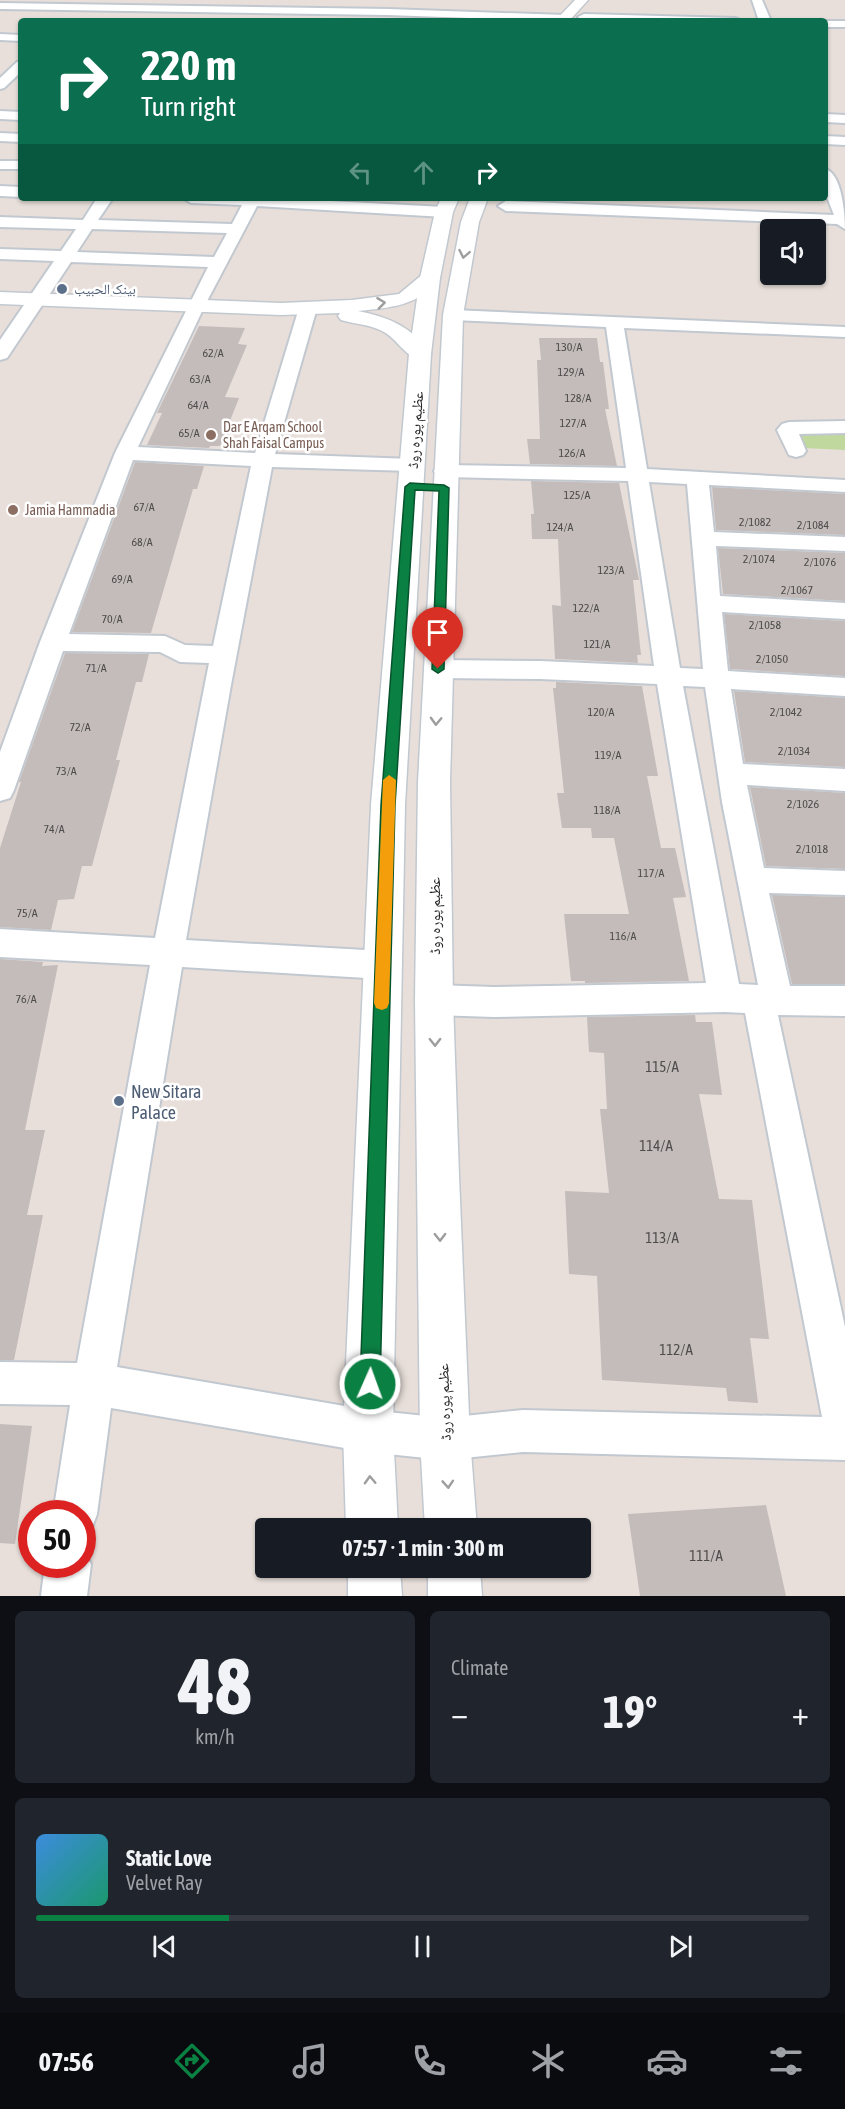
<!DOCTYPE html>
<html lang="en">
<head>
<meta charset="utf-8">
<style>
  body { margin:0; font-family:"Asap Condensed","Noto Naskh Arabic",sans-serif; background:#20242c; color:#f1f3f6; height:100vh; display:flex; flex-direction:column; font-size:22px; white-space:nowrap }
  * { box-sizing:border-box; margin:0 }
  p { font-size:20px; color:#9ea1a6 }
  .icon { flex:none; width:33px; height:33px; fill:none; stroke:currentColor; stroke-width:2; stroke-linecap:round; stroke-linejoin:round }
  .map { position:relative; height:1596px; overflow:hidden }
  .panel { display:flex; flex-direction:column; gap:15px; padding:15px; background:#0d0f14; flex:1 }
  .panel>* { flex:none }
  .guide { position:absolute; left:18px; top:18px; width:810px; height:183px; border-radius:6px; box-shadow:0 2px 4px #0004; background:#0b6e4f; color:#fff; overflow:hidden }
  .tools { position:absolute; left:760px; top:219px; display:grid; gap:12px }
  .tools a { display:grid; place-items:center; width:66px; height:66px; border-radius:6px; background:#171b24; box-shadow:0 2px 4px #0004; font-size:30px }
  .speed { position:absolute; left:18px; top:1500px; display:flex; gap:12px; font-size:30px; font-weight:700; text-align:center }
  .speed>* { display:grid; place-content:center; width:78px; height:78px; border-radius:50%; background:#171b24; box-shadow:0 2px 4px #0004; line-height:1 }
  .speed .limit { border:9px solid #d22; background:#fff; color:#111 }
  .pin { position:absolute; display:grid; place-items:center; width:51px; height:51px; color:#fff; margin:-62px -26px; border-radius:50% 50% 50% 0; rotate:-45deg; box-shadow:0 0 6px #0007 }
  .pin .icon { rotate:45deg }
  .me { position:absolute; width:66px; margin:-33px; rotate:2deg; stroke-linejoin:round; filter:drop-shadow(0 0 4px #0008) }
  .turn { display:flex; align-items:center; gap:21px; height:126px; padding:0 24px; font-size:27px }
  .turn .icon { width:78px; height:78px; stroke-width:2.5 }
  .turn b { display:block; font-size:42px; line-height:51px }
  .lanes { display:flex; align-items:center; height:57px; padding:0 24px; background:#0003; justify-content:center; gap:30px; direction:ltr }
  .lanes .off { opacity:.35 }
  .big { font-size:45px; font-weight:700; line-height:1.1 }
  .panel .card { flex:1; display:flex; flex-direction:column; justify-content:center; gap:9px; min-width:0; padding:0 21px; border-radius:9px; background:#20242c }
  .panel .dial { align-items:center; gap:0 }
  .dial b { font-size:78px; line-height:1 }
  .song { display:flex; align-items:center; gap:18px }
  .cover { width:72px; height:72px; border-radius:9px; background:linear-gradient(135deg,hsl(210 70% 55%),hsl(160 70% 35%)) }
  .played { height:6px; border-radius:3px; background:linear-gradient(90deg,#0b8043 25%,#363941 25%) }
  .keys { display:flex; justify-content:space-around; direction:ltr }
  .heat { display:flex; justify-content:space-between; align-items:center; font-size:33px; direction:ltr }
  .panel .tiles { flex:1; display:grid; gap:15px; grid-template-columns:1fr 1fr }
  .card:last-child { grid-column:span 2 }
  .trip { position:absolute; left:255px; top:1518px; width:336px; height:60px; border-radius:6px; background:#171b24; box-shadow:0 2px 4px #0004; font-weight:700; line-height:60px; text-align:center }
  .menu { display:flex; height:96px; justify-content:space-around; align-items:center; background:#090b0e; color:#9ea1a6 }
  .menu .icon { width:42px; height:42px }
  .menu .on { color:#0b8043 }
  .menu b { font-size:27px; color:#f1f3f6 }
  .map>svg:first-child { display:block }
  .green { fill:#c0d89d }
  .building { fill:#c3bcba }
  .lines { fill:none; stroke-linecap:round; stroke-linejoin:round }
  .minor-casing { stroke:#c2c8cf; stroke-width:4 }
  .tertiary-casing { stroke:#c2c8cf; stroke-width:3 }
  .secondary-casing { stroke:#c2c8cf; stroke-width:3 }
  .minor { fill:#fff; fill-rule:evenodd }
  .tertiary { fill:#fff; fill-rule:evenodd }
  .secondary { fill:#fff; fill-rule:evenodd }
  .oneway { stroke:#9e9e9e }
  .route { fill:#0b8043; stroke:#07532c; stroke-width:1.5 }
  .slow { fill:#f59e0b }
  .service-dot { fill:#5c6f8a; stroke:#fff; stroke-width:2 }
  .education-dot { fill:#8d6e63; stroke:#fff; stroke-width:2 }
  .labels { text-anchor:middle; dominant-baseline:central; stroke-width:5; stroke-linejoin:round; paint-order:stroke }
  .number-label { font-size:12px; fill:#4e4c4c }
  .far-service-label { font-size:14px; fill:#4e5e75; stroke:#fff; text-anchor:start }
  .far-education-label { font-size:14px; fill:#785e54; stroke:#fff; text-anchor:start }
  .street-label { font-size:15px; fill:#272727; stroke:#fff }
  .near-number-label { font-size:15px; fill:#4e4c4c }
  .near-service-label { font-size:18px; fill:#4e5e75; stroke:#fff; text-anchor:start }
</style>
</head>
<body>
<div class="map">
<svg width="845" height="1596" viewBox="0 0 845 1596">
  <rect width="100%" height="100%" fill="#e8dfda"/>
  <path class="green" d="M 798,433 L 845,434 L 845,450 L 804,448 Z"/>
  <path class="building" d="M 199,326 L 245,328 L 238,344 L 247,345 L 225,397 L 239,398 L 220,446 L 210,446 L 209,448 L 147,445 L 162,413 L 157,413 Z
    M 539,338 L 597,338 L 600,362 L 603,362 L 609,409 L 605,409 L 617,466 L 530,464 L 527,439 L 540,439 L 537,360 L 541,360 Z
    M 135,462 L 204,466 L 197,489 L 193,489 L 151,633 L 72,632 Z
    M 531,481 L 619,483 L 639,580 L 633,580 L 641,655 L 637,655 L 638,663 L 555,659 L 552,605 L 561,606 L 558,539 L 532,539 L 531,514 L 534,514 Z
    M 712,487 L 845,494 L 845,535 L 716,530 Z
    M 718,548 L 845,553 L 845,601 L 723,594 Z
    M 724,614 L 845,621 L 845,676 L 730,669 Z
    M 65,653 L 149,654 L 142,682 L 136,682 L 116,760 L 120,760 L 92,866 L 82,866 L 74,899 L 58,900 L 51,930 L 0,927 L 0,848 L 21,782 L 19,782 Z
    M 556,682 L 642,686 L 658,776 L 647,776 L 661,848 L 675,848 L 686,897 L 673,898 L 689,981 L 585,983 L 585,981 L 571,981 L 564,914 L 629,914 L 614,838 L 592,838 L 591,828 L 562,828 L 557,793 L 564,793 L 553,688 L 556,688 Z
    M 734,691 L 845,698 L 845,767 L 745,762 Z
    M 750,787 L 845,793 L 845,869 L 766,866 Z
    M 772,895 L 845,897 L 845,984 L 792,984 Z
    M 0,959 L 43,962 L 42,966 L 58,965 L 25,1130 L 45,1130 L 27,1215 L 43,1215 L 14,1360 L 0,1360 Z
    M 695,1015 L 696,1022 L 712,1022 L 722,1095 L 699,1094 L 719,1199 L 752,1200 L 769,1339 L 750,1338 L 758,1403 L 728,1401 L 726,1388 L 602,1380 L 597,1276 L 569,1274 L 565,1191 L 609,1193 L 600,1109 L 607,1109 L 604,1053 L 589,1052 L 587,1017 Z
    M 0,1424 L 32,1426 L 15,1544 L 0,1543 Z
    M 766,1505 L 786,1596 L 640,1596 L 628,1514 Z"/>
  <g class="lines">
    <defs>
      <path id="minor" d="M 752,0 L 762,0 L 771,21 L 759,21 Z
        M 0,3 L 388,9 L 565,15 L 571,18 L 566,21 L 555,21 L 388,15 L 0,9 Z
        M 584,14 L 736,18 L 742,21 L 580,19 L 578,17 Z
        M 823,21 L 845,21 L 845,27 L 825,27 Z
        M 0,34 L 21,35 L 21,41 L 0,40 Z
        M 21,61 L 21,72 L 4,88 L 0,89 L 0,78 L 17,62 Z
        M 0,111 L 21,112 L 21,120 L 0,119 Z
        M 825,114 L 845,115 L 845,123 L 825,122 Z
        M 0,133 L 21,134 L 21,142 L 0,141 Z
        M 825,136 L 845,137 L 845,145 L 825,144 Z
        M 0,161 L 21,161 L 21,169 L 0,169 Z
        M 825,169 C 842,173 845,214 845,229 L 837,224 L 506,211 L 498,206 L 506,201 L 834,215 L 825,192 Z
        M 0,186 L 21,187 L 21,197 L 0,196 Z
        M 97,198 L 113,198 L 98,220 L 232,224 L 242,205 L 191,203 L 183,198 L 274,198 L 444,207 L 452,212 L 444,217 L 257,206 L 205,305 L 138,447 L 255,453 L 299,308 L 302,304 L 314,304 L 317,308 L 275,454 L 412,459 L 419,461 L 423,465 L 419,469 L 412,471 L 272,467 L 231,685 L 186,940 L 383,951 L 394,955 L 399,965 L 394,975 L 383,979 L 182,967 L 117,1367 L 368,1410 L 445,1418 L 523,1410 L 822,1417 L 745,1013 L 725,1012 L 494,1017 L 434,1015 L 422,1010 L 418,1000 L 422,990 L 434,985 L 494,987 L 706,983 L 657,684 L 540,679 L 438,678 L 429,675 L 425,669 L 429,663 L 438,660 L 540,661 L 654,666 L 628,481 L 445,477 L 437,476 L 434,471 L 437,466 L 445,465 L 626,468 L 606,327 L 453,320 L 447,319 L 444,315 L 447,311 L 453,310 L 845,327 L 845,337 L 624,328 L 647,469 L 845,480 L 845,492 L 709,485 L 714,532 L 845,537 L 845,551 L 716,546 L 720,596 L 845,603 L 845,619 L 722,612 L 728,671 L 845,678 L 845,696 L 731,689 L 743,764 L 845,769 L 845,791 L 747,785 L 764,868 L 845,871 L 845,895 L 769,893 L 790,986 L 845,986 L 845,1016 L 778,1015 L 845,1327 L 845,1460 L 523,1452 L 445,1460 L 368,1452 L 111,1408 L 97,1514 L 91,1530 L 82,1533 L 82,1514 L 53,1514 L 70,1405 L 0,1404 L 0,1362 L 77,1363 L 150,965 L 0,957 L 0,929 L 155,938 L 209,663 L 180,662 L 160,652 L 63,651 L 14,790 L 10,798 L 0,801 L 0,752 L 40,642 L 115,453 L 208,267 L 71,262 L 7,358 L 0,360 L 0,340 L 54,261 L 0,259 L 0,249 L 61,251 L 76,229 L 0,227 L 0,217 L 83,220 ZM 92,229 L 227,233 L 214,257 L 77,252 ZM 133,460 L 251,466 L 213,646 L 185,645 L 165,636 L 69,634 ZM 649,482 L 687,484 L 703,669 L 680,668 ZM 683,686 L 705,687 L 722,802 L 758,985 L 739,984 Z
        M 845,421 L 845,433 L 799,434 L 806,451 L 803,455 L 796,457 L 789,455 L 777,430 L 782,424 L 789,422 Z
        M 82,1547 L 91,1564 L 87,1596 L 41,1596 L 45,1564 L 82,1564 Z"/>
      <path id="tertiary" d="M 430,272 L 437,274 L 440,278 C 420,306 389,308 358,311 C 389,317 412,327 431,354 L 428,359 C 408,364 399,339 382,331 C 369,324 354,324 341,320 L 338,316 L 340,313 L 281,315 L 0,304 L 0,292 L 281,303 L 352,300 L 399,294 L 423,274 Z"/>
      <path id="secondary" d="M 575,0 L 588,0 L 569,21 L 555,21 Z
        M 441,198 L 459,198 L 453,212 L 440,278 L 431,354 L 405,805 L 393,1431 L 398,1528 L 346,1528 L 343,1431 L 371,805 L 409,354 L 420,278 L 435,212 Z
        M 470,198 L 488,198 L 479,222 L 463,315 L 450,782 L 453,1000 L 459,1176 L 470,1439 L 477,1528 L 425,1528 L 420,1439 L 417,1176 L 415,1000 L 418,782 L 443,315 L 461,222 Z
        M 348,1568 L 400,1568 L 402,1596 L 348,1596 Z
        M 428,1568 L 480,1568 L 482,1596 L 428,1596 Z"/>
    </defs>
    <use href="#minor" class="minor-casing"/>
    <use href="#tertiary" class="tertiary-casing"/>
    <use href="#secondary" class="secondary-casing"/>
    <use href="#minor" class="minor"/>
    <use href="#tertiary" class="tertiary"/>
    <use href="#secondary" class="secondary"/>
  </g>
  <defs><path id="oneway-chevron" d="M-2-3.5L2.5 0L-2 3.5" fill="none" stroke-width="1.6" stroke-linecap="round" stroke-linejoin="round" transform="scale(1.5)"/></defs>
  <g class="oneway">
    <use href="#oneway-chevron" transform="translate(464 254) rotate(101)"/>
    <use href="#oneway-chevron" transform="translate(381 303) rotate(-7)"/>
    <use href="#oneway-chevron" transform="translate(436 721) rotate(92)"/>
    <use href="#oneway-chevron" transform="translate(435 1042) rotate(89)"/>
    <use href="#oneway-chevron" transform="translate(440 1237) rotate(89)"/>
    <use href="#oneway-chevron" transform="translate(370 1480) rotate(-92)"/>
    <use href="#oneway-chevron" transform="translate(448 1484) rotate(86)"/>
  </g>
  <path class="route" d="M 410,483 L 444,485 L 449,488 L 444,669 L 438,673 L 432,669 L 439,491 L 415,490 L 395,805 L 380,1384 L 377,1392 L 370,1394 L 363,1392 L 360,1384 L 381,805 L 405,487 Z"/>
  <path class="slow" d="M 389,775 L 396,780 L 389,1003 L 387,1008 L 382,1010 L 376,1008 L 374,1003 L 383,780 Z"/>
  <g class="service-dot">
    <circle cx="62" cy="289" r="6"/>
    <circle cx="119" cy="1101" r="6"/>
  </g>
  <g class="education-dot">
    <circle cx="211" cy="435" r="6"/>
    <circle cx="13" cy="510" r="6"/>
  </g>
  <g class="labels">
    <g class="number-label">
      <text x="569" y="347">130/A</text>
      <text x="213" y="353">62/A</text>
      <text x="571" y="372">129/A</text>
      <text x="200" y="379">63/A</text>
      <text x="578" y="398">128/A</text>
      <text x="198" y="405">64/A</text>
      <text x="573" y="423">127/A</text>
      <text x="189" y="433">65/A</text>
      <text x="572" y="453">126/A</text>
      <text x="577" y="495">125/A</text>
      <text x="144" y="507">67/A</text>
      <text x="755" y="522">2/1082</text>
      <text x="813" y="525">2/1084</text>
      <text x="560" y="527">124/A</text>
      <text x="142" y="542">68/A</text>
      <text x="759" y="559">2/1074</text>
      <text x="820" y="562">2/1076</text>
      <text x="611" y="570">123/A</text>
      <text x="122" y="579">69/A</text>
      <text x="797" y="590">2/1067</text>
      <text x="586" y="608">122/A</text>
      <text x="112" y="619">70/A</text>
      <text x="765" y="625">2/1058</text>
      <text x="597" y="644">121/A</text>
      <text x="772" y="659">2/1050</text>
      <text x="96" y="668">71/A</text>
      <text x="601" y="712">120/A</text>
      <text x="786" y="712">2/1042</text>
      <text x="80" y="727">72/A</text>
      <text x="794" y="751">2/1034</text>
      <text x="608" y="755">119/A</text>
      <text x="66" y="771">73/A</text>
      <text x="803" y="804">2/1026</text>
      <text x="607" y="810">118/A</text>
      <text x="54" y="829">74/A</text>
      <text x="812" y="849">2/1018</text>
      <text x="651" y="873">117/A</text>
      <text x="27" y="913">75/A</text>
      <text x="623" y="936">116/A</text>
      <text x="26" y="999">76/A</text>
    </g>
    <g class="far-service-label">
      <text x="74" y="289">بينک الحبيب</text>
    </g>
    <g class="far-education-label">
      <text x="223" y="427">Dar E Arqam School<tspan x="223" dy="16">Shah Faisal Campus</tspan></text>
      <text x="25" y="510">Jamia Hammadia</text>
    </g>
    <g class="street-label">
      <text transform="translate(415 430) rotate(-86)">عظیم پورہ روڈ</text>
      <text transform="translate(434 916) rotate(-90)">عظیم پورہ روڈ</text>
      <text transform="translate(444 1402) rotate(-92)">عظیم پورہ روڈ</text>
    </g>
    <g class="near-number-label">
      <text x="662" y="1066">115/A</text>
      <text x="656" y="1145">114/A</text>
      <text x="662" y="1237">113/A</text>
      <text x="676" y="1349">112/A</text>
      <text x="706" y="1555">111/A</text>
    </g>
    <g class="near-service-label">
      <text x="131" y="1091">New Sitara<tspan x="131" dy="21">Palace</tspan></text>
    </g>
  </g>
</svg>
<div class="tools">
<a><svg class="icon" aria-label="sound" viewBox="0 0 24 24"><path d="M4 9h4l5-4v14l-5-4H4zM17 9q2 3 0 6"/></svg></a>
</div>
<div class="speed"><div class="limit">50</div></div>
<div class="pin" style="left:438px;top:669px;background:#d93025"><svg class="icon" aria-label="arrive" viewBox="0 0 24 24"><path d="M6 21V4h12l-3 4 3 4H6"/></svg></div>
<svg class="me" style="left:370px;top:1384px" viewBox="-20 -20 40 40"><circle r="17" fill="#0b8043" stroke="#fff" stroke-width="3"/><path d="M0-11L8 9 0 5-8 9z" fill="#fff"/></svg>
<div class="trip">07:57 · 1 min · 300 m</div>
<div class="guide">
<div class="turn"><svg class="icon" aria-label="right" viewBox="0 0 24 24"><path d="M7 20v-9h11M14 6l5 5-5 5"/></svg><div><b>220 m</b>Turn right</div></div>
<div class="lanes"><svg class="icon off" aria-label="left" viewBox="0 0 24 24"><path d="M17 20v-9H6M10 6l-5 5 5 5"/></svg><svg class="icon off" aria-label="ahead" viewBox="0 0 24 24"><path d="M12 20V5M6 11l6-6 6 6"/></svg><svg class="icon" aria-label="right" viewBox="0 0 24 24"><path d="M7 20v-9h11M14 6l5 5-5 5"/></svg></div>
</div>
</div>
<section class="panel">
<div class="tiles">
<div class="card dial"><b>48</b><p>km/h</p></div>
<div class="card"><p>Climate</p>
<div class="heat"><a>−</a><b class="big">19°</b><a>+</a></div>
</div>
<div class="card">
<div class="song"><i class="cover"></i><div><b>Static Love</b><p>Velvet Ray</p></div></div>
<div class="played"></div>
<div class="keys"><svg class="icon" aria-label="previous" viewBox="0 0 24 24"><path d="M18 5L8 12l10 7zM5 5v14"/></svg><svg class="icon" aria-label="pause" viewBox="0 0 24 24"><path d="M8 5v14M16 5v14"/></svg><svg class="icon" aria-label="next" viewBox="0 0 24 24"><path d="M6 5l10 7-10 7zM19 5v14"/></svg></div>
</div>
</div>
</section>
<nav class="menu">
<b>07:56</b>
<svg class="icon on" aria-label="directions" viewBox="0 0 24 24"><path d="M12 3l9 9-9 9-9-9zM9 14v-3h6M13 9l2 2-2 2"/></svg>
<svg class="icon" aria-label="music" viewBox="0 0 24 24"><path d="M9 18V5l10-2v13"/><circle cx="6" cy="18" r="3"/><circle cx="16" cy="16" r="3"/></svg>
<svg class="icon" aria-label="phone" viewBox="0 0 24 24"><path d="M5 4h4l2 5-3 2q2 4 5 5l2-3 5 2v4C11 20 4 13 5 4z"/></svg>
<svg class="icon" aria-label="climate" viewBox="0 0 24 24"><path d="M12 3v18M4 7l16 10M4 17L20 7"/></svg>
<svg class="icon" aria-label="car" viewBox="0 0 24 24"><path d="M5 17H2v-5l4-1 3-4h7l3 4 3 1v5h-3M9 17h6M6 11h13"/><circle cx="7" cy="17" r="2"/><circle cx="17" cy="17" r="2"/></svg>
<svg class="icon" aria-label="filters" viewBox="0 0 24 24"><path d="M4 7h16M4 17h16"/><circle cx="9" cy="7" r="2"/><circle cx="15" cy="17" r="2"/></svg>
</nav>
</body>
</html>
